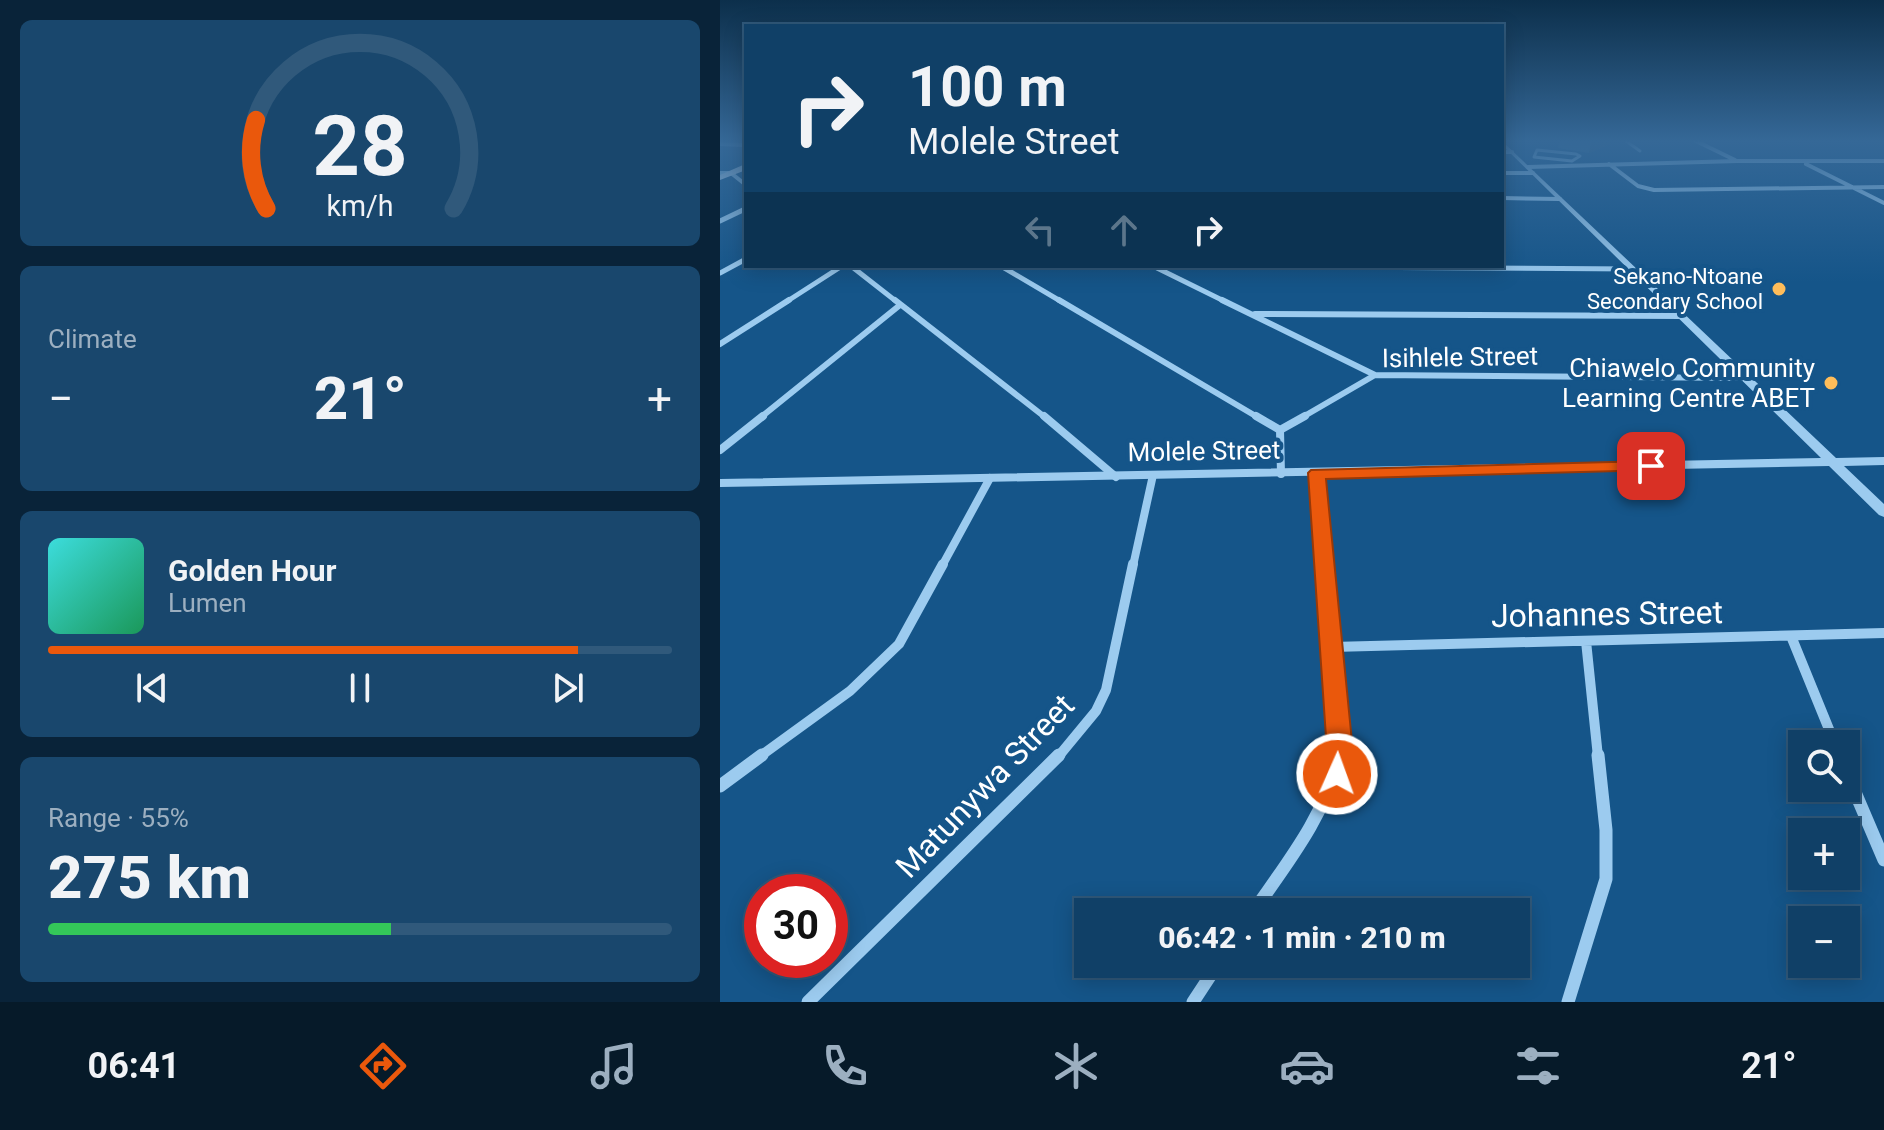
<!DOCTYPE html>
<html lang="en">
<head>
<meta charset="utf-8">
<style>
  body { margin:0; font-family:Roboto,sans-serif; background:#19476d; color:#f1f3f6; height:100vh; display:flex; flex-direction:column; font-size:30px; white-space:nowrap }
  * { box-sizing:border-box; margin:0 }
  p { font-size:26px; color:#9cafc0 }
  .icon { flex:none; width:44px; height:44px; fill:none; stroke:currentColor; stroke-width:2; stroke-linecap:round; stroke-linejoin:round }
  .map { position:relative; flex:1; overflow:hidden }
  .side { display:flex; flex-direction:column; gap:20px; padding:20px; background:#092339; width:720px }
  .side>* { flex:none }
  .top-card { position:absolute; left:24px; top:24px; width:760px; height:244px; border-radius:0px; box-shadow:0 4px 20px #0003,0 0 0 2px #30597b; background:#104067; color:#f1f3f6; overflow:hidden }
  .fabs { position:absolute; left:1068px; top:730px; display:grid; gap:16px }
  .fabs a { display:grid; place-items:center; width:72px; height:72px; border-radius:0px; background:#104067; box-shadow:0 4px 20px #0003,0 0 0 2px #30597b; font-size:40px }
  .speed { position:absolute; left:24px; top:874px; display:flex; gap:16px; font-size:40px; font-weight:700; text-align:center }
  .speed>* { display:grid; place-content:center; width:104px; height:104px; border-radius:50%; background:#104067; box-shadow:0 4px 20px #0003,0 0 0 2px #30597b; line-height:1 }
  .speed .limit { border:12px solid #d22; background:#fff; color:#111 }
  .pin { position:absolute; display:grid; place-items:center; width:68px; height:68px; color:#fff; margin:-34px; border-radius:16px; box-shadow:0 4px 12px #0006 }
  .me { position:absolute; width:88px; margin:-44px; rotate:2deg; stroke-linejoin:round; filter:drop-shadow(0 0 6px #0008) }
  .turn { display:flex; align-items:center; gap:28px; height:168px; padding:0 32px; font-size:36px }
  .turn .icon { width:104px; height:104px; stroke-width:2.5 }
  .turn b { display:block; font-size:56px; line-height:68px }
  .lanes { display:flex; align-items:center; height:76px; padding:0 32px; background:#0003; justify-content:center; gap:40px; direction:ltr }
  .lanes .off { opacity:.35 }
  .big { font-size:60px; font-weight:800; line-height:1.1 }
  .side .widget { flex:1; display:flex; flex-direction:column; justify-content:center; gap:12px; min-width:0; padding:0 28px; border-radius:12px; background:#19476d }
  .side .dial { align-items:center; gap:0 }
  .dial svg { height:208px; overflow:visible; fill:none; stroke:#30597b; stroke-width:7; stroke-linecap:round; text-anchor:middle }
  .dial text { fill:#f1f3f6; stroke:none }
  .song { display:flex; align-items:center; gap:24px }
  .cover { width:96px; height:96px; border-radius:12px; background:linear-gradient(135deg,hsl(180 70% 55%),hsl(150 70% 35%)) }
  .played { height:8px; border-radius:4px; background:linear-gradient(90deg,#ea580c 85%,#30597b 85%) }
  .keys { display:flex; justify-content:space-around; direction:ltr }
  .heat { display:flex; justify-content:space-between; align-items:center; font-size:44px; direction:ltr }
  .charge { height:12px; border-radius:6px; background:linear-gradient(90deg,#34c759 55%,#30597b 0) }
  .trip { position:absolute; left:354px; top:898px; width:456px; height:80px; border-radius:0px; background:#104067; box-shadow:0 4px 20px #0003,0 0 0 2px #30597b; font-weight:800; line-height:80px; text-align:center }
  .menu { display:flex; height:128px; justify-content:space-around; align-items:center; background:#061a29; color:#9cafc0 }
  .menu .icon { width:56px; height:56px }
  .menu .on { color:#ea580c }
  .menu b { font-size:36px; color:#f1f3f6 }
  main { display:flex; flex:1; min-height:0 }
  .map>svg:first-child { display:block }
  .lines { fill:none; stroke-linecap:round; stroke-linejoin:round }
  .service { stroke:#9ccbef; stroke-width:3 }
  .minor-far5 { stroke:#9ccbef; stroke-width:4 }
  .minor-far4 { stroke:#9ccbef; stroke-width:5 }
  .minor-far3 { stroke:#9ccbef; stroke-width:6 }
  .minor-far2 { stroke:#9ccbef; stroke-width:8 }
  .minor-far1 { stroke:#9ccbef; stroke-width:10 }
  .minor { stroke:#9ccbef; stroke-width:13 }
  .tertiary { fill:#9ccbef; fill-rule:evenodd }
  .secondary { fill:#cae4fa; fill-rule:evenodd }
  .wall { fill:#346d99 }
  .shaded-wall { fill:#2b597d }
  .route { fill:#ea580c; stroke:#983908; stroke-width:2 }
  .poi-dot { fill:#ffbd5a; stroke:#155589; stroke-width:3 }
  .labels { text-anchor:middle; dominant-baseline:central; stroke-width:8; stroke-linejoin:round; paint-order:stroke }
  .far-poi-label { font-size:22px; fill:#fff; stroke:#155589; text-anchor:end }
  .street-label { font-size:26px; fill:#fff; stroke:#155589 }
  .poi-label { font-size:26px; fill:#fff; stroke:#155589; text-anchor:end }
  .near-street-label { font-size:32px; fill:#fff; stroke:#155589 }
</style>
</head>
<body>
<main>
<section class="side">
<div class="widget dial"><svg viewBox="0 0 100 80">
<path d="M14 69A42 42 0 1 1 86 69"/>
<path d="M14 69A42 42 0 0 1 10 35" stroke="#ea580c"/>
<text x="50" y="56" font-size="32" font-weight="700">28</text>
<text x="50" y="72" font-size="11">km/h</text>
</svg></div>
<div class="widget"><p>Climate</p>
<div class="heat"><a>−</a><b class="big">21°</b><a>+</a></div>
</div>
<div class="widget">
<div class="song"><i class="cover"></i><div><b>Golden Hour</b><p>Lumen</p></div></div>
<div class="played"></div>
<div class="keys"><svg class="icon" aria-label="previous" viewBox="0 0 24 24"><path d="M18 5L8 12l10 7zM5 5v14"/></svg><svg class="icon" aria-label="pause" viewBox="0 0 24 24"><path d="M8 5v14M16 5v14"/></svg><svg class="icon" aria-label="next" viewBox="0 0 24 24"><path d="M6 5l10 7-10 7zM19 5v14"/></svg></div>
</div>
<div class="widget"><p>Range · 55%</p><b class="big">275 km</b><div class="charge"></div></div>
</section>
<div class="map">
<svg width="1164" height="1002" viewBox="0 0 1164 1002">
  <rect width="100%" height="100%" fill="#155589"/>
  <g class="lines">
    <path class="service" d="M 906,141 L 920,151
      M 817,150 L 856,154 L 860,156 L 852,161 L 814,157 Z"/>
    <path class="minor-far5" d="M 976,141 L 1015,160
      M 0,144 L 26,145
      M 782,152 L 792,152
      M 889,164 L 918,186 L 934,190 L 1164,187
      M 1086,164 L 1164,203
      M 808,167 L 1017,161 L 1164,161
      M 0,173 L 11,173 L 26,185
      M 782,173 L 813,173
      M 782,198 L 840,199
      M 19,212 L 26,209"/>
    <path class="minor-far4" d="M 0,221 L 23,210
      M 131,266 L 177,302
      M 281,266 L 342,302
      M 435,266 L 913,269
      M 437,268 L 506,302
      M 0,273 L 26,259
      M 66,302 L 122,266"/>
    <path class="minor-far3" d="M 175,300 L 326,418
      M 339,300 L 539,418
      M 502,300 L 655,375
      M 535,314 L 961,316
      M 0,344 L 69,300
      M 40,418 L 180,305
      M 581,418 L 655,375 L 1027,378"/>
    <path class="minor-far2" d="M 324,416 L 396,477
      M 536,416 L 560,430
      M 0,450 L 43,416
      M 597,473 L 605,566
      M 561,474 L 560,430 L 585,416
      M 222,566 L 270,478
      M 413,566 L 433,475"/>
    <path class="minor-far1" d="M 605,564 L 619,757
      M 1071,636 L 1115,744
      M 866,641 L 878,757
      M 612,647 L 1164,633
      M 39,757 L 130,691 L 179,644 L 223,564
      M 338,757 L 376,711 L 386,690 L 413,564"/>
    <path class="minor" d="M 1126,771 L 1164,860
      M 0,786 L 42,755
      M 533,912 C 567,863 606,815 619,755
      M 88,1002 L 339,755
      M 473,1002 L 498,964
      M 848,1002 L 886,879 L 886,830 L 878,755"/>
    <path class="tertiary" d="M 782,141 L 1116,458 L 1164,457 L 1164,465 L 1124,466 L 1164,504 L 1164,517 L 1159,515 L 1109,466 L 0,487 L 0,479 L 1101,458 L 782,145 Z"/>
    <path class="secondary" d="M 23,165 L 26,165 L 26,170 L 0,180 L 0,175 Z"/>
  </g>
  <path class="wall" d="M 839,141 L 891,141 L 890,144 L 869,153 L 838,148 Z"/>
  <path class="shaded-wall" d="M 871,141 L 891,141 L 890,144 L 869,153 Z"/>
  <linearGradient id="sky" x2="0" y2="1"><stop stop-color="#0c2f4b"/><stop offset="0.5" stop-color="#356897"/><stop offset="1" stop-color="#356897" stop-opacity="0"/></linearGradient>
  <rect width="1164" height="282" fill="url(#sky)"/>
  <path class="route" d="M 931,461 L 940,466 L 937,470 L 606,479 L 633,752 L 626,783 L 617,787 L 608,783 L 604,774 L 607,752 L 588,473 L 591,470 Z"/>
  <g class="poi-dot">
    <circle cx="1059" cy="289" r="8"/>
    <circle cx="1111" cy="383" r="8"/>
  </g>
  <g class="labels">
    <g class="far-poi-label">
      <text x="1043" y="276">Sekano-Ntoane<tspan x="1043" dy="25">Secondary School</tspan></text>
    </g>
    <g class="street-label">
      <text transform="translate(740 357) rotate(-1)">Isihlele Street</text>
      <text transform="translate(484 451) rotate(-1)">Molele Street</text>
    </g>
    <g class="poi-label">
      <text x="1095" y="368">Chiawelo Community<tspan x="1095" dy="30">Learning Centre ABET</tspan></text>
    </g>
    <g class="near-street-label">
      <text transform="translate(887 614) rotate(-1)">Johannes Street</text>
      <text transform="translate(265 786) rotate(-46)">Matunywa Street</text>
    </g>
  </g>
</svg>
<div class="fabs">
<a><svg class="icon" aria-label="search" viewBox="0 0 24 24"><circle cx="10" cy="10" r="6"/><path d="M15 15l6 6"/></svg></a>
<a>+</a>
<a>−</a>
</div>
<div class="speed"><div class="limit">30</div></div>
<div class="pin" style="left:931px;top:466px;background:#d93025"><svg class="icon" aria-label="arrive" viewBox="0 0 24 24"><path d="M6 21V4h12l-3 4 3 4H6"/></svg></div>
<svg class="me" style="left:617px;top:774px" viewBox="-20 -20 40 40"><circle r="17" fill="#ea580c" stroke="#fff" stroke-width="3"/><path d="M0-11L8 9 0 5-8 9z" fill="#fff"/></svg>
<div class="trip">06:42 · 1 min · 210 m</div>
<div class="top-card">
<div class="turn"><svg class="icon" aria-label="right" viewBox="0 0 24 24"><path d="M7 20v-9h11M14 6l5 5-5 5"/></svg><div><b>100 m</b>Molele Street</div></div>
<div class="lanes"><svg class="icon off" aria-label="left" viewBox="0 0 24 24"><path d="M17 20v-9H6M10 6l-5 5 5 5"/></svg><svg class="icon off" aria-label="ahead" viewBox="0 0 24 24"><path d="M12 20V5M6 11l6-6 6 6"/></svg><svg class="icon" aria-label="right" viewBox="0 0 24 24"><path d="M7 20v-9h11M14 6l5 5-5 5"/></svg></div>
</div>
</div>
</main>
<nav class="menu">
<b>06:41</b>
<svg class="icon on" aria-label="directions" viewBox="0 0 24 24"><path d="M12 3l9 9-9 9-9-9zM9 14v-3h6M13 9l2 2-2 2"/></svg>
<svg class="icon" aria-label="music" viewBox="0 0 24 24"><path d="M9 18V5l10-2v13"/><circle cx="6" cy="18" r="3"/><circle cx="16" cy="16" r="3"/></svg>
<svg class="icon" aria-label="phone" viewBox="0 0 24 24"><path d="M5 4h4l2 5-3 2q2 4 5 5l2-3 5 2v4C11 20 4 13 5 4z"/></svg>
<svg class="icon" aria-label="climate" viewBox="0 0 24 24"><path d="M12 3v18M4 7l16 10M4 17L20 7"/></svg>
<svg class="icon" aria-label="car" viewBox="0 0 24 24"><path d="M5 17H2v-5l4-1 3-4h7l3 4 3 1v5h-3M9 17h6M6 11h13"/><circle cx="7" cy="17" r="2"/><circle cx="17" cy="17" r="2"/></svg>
<svg class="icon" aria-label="filters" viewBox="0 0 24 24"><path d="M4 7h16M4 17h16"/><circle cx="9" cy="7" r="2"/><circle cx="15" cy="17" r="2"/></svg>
<b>21°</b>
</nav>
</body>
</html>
